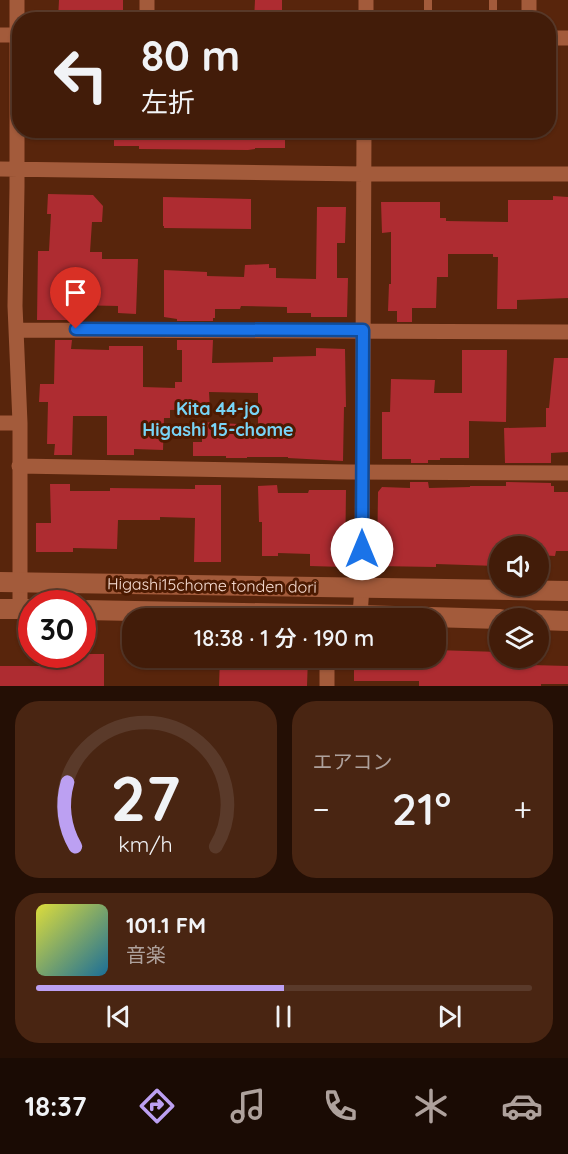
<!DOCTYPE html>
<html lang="ja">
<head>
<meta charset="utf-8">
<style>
  body { margin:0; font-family:Quicksand,"Noto Sans JP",sans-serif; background:#492512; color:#f1f3f6; height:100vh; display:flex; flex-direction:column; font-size:22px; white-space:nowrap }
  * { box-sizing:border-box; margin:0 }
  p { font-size:20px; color:#aea19c }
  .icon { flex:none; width:33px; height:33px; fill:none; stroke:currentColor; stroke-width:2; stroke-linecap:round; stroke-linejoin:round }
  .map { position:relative; height:686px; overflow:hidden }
  .sheet { display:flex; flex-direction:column; gap:15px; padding:15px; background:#240f05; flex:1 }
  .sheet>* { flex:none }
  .hud { position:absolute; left:12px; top:12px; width:544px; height:126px; border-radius:24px; box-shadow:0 2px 4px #0004,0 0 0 2px #5a3a2a; background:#421c09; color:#f1f3f6; overflow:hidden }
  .controls { position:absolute; left:489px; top:536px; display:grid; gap:12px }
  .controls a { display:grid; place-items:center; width:60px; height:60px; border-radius:50%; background:#421c09; box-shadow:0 2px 4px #0004,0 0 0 2px #5a3a2a; font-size:30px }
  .speed { position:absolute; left:18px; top:590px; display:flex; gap:12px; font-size:30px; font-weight:700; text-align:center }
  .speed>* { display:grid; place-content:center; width:78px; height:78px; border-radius:50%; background:#421c09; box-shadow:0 2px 4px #0004,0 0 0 2px #5a3a2a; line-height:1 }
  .speed .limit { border:9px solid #d22; background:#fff; color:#111 }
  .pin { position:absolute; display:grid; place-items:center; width:51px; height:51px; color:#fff; margin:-62px -26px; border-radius:50% 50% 50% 0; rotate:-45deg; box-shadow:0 0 6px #0007 }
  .pin .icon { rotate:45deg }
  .me { position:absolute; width:66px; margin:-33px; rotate:0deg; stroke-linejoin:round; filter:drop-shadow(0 0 4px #0008) }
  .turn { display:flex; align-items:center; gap:21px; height:126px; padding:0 30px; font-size:27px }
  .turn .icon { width:78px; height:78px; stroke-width:2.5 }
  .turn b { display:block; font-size:42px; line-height:51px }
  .big { font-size:45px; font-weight:600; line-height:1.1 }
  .sheet .card { flex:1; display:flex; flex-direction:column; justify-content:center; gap:9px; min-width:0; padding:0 21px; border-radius:24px; background:#492512 }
  .sheet .dial { align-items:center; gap:0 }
  .dial svg { height:156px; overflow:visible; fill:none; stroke:#5a3a2a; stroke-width:7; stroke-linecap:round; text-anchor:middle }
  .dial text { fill:#f1f3f6; stroke:none }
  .song { display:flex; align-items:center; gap:18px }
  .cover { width:72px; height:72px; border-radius:9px; background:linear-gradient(135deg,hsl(60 70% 55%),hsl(200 70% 35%)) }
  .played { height:6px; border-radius:3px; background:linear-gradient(90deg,#bca0f2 50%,#5a3a2a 50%) }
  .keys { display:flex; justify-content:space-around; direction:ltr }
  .heat { display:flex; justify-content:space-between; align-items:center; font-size:33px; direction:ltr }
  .sheet .tiles { flex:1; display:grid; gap:15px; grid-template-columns:1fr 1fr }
  .card:last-child { grid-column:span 2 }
  .trip { position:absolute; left:122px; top:608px; width:324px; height:60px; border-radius:24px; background:#421c09; box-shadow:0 2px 4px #0004,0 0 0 2px #5a3a2a; font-weight:600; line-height:60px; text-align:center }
  .menu { display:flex; height:96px; justify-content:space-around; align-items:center; background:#1a0b04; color:#aea19c }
  .menu .icon { width:42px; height:42px }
  .menu .on { color:#bca0f2 }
  .menu b { font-size:27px; color:#f1f3f6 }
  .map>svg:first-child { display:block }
  .building { fill:#ae2c31 }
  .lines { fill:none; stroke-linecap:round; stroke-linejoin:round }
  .service { stroke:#a35b3b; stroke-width:8 }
  .minor { stroke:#a35b3b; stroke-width:15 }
  .tertiary { stroke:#a35b3b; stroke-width:20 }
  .route-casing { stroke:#114b97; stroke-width:15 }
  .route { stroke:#1a73e8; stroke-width:10 }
  .labels { text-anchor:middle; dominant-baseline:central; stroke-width:6; stroke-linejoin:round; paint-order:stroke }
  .street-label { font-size:16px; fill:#fbe1d7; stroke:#4c1a01 }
  .neighbourhood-label { font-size:18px; font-weight:bold; fill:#78d4f6; stroke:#4c1a01 }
</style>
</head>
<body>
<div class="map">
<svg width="568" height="686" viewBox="0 0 568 686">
  <rect width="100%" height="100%" fill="#58250c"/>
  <path class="building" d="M 59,0 L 123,0 L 123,20 L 58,20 Z
    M 255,0 L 282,0 L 282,20 L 254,20 Z
    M 114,130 L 285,130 L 285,148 L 255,148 L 255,149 L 248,150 L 139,149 L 139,146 L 114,146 Z
    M 48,194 L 93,195 L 103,206 L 102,222 L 92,222 L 90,252 L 102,252 L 102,259 L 138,259 L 136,314 L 118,313 L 118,306 L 72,305 L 72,320 L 37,320 L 38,251 L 49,251 L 51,214 L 47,214 Z
    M 553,196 L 568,197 L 568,298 L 517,300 L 517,309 L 497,309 L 498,257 L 493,257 L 493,254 L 448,254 L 448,277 L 437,277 L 436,308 L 412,308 L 412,322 L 397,322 L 397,311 L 388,311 L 389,284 L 391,284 L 391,232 L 382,233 L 381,202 L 440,202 L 440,218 L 446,218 L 446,221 L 508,222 L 508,200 L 553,200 Z
    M 163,197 L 251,199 L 251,229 L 164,228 L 164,226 L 163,226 Z
    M 317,207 L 346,207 L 345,243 L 337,243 L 337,278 L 348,278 L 347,317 L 311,317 L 311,313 L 287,313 L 287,307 L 241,306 L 240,309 L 215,309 L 215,318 L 213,318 L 213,321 L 177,321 L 177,319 L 164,317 L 164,270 L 207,272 L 207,276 L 244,277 L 245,265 L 269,264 L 269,268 L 276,268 L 276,278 L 316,279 Z
    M 55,340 L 72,340 L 71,349 L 109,350 L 109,346 L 143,346 L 143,387 L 175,388 L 175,382 L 182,382 L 182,350 L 177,350 L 177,340 L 213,340 L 212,363 L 273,362 L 273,357 L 316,356 L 316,348 L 345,349 L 346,407 L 344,407 L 343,461 L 288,458 L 288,457 L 247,457 L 247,458 L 226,458 L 226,456 L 193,456 L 193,442 L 202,442 L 202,422 L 258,425 L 258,393 L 209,392 L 210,409 L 170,410 L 170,418 L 164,418 L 163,450 L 134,449 L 134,455 L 107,455 L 107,416 L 73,416 L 72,455 L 54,455 L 55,444 L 47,444 L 48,402 L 39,402 L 40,384 L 54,384 Z
    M 462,350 L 507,350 L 506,422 L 469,421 L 469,458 L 440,458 L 440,460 L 428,460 L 428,463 L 411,463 L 411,459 L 382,459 L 382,412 L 390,412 L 391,379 L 435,380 L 434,393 L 462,393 Z
    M 554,358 L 568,358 L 568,452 L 551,453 L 551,463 L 505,463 L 504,428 L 546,427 L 546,408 L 549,408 Z
    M 410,482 L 428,482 L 429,488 L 470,487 L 470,486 L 506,486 L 506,482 L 551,483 L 551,486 L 554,486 L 554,492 L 568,492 L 568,551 L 556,551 L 555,556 L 538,555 L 538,546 L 497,546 L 497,566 L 436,564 L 436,567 L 377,566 L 378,492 L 382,487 L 410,488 Z
    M 50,484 L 70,484 L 70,491 L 110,491 L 110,488 L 195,489 L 195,485 L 221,485 L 221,562 L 194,562 L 195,518 L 160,517 L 160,520 L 118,520 L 117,549 L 73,548 L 73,552 L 36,552 L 36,523 L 51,523 Z
    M 277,485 L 278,493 L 308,493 L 309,490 L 346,490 L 345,567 L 310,566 L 310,554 L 278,553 L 278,556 L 262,556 L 262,522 L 259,522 L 258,486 Z
    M 435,650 L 500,652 L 500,657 L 531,657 L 530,665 L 568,666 L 568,684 L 541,684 L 541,686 L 419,686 L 419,681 L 354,681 L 354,657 L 435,657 Z
    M 56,654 L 104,654 L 104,686 L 0,686 L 0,666 L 56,666 Z
    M 220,657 L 308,657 L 307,686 L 219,686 Z"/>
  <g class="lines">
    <path class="service" d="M 428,0 L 428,20
      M 493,20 L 493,0"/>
    <path class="minor" d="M 17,0 L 17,187 L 15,306 L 20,423 L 20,609
      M 147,20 L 147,0
      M 366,20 L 366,0
      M 529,20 L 529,0
      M 0,35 L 20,35
      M 549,38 L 568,38
      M 0,169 L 364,174 L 568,174
      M 16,330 L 568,332
      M 0,423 L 20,423
      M 19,466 L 348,472 L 568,473
      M 360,615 L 362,587 L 364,130
      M 327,686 L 327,657"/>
    <path class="tertiary" d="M 0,582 L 568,591
      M 0,609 L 32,609
      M 82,610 L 360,615 L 500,619
      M 538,620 L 568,621"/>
  </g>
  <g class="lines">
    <defs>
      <path id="route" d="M 76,329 L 363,330 L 362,549"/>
    </defs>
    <use href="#route" class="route-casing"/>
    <use href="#route" class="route"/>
  </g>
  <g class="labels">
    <g class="street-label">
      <text transform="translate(212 585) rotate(1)">Higashi15chome tonden dori</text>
    </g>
    <g class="neighbourhood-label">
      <text x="218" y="408">Kita 44-jo<tspan x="218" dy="21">Higashi 15-chome</tspan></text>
    </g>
  </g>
</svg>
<div class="controls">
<a><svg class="icon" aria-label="sound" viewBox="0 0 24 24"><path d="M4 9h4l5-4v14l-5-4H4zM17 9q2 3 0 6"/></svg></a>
<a><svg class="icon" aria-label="layers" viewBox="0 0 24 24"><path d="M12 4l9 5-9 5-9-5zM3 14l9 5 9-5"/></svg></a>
</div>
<div class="speed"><div class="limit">30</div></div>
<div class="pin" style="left:76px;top:329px;background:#d93025"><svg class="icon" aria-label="arrive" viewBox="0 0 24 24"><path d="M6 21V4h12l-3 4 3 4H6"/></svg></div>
<svg class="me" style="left:362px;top:549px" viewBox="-20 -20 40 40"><circle r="19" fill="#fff"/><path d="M0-13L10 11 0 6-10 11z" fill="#1a73e8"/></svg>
<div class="trip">18:38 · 1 分 · 190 m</div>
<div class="hud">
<div class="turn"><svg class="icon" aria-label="left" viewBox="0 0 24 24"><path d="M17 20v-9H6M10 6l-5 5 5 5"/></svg><div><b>80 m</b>左折</div></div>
</div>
</div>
<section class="sheet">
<div class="tiles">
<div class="card dial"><svg viewBox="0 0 100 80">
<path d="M14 69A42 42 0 1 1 86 69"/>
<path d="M14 69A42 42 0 0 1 10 36" stroke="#bca0f2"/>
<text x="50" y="56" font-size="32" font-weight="700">27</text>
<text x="50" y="72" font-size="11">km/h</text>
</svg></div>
<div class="card"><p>エアコン</p>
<div class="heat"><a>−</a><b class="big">21°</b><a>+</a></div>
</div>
<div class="card">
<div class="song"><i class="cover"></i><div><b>101.1 FM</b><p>音楽</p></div></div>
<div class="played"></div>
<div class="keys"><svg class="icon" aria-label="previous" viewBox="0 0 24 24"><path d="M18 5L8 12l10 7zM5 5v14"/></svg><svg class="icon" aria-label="pause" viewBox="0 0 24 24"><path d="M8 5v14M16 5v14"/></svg><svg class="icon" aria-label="next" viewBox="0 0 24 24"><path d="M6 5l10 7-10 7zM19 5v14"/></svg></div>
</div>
</div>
</section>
<nav class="menu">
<b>18:37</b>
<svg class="icon on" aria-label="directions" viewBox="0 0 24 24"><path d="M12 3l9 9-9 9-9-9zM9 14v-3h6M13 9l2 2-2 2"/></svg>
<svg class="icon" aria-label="music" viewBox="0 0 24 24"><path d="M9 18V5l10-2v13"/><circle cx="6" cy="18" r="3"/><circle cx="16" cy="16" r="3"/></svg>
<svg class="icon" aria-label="phone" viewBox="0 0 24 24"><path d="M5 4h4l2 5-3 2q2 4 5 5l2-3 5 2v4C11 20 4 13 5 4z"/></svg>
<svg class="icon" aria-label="climate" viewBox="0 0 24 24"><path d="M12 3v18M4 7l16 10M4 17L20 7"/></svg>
<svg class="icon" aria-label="car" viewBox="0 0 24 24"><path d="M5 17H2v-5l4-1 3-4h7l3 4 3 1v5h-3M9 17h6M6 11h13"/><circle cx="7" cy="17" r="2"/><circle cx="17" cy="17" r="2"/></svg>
</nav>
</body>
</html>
